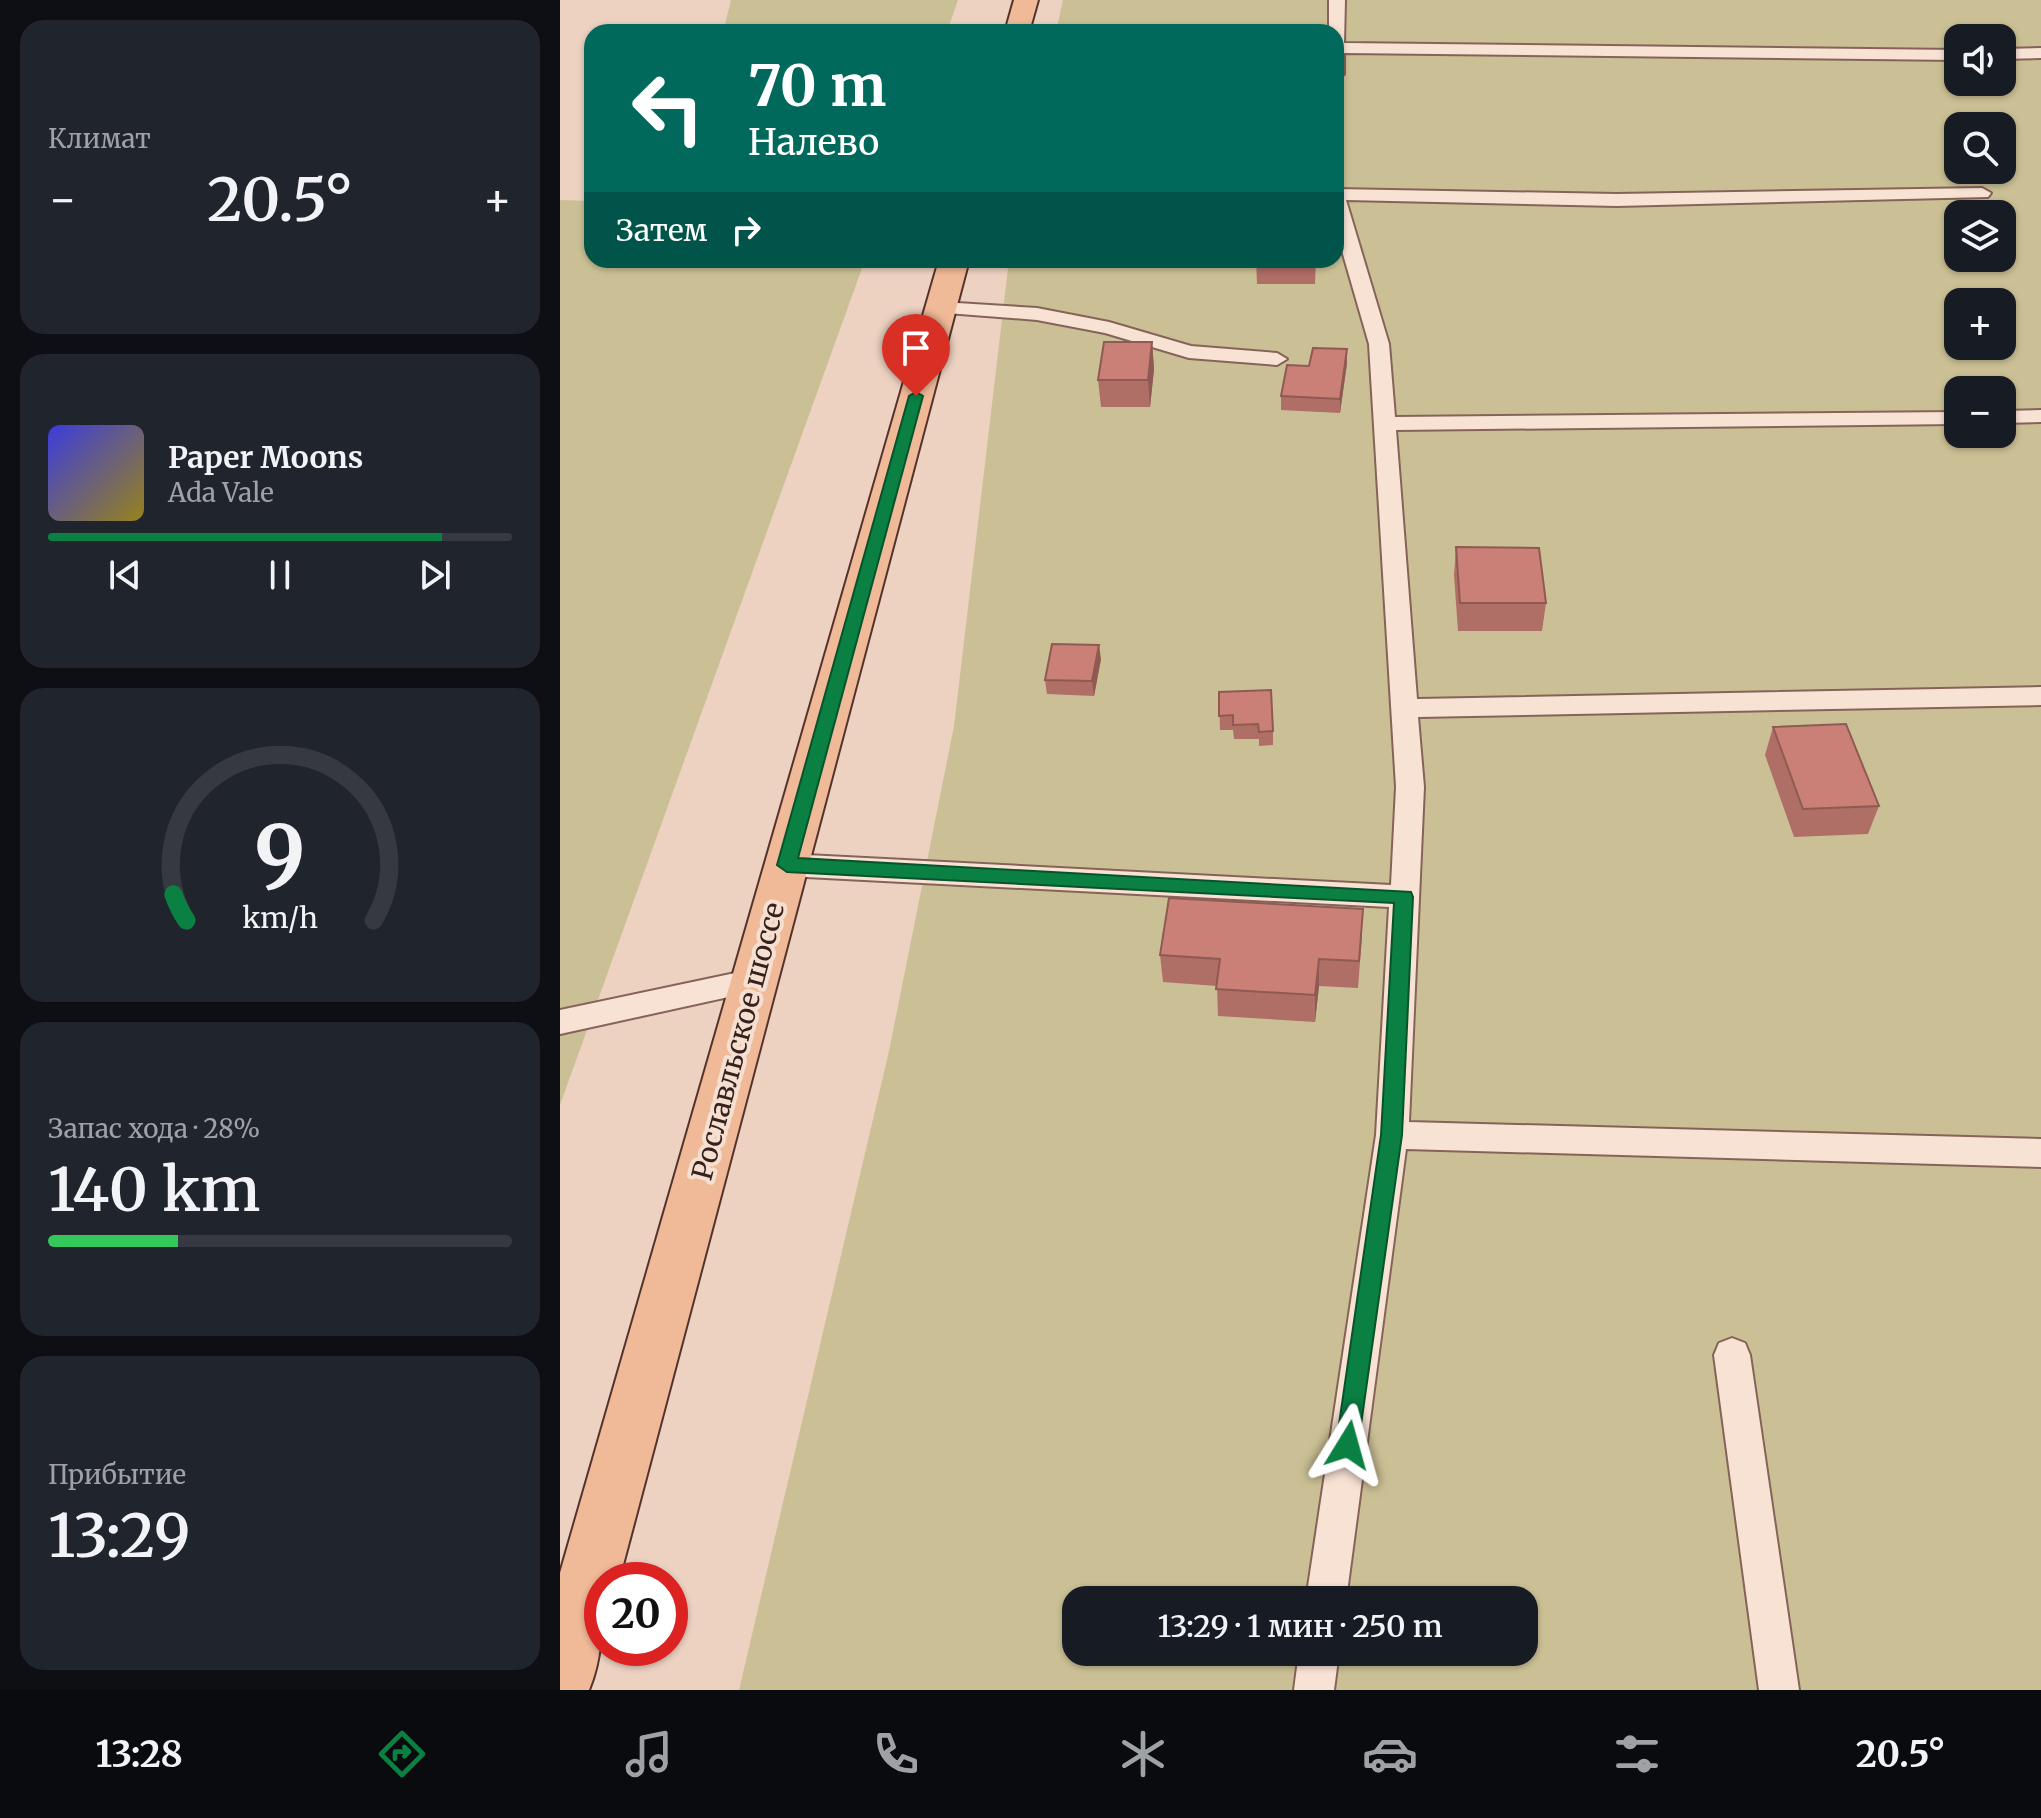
<!DOCTYPE html>
<html lang="ru">
<head>
<meta charset="utf-8">
<style>
  body { margin:0; font-family:Merriweather,serif; background:#20242c; color:#f1f3f6; height:100vh; display:flex; flex-direction:column; font-size:30px; white-space:nowrap }
  * { box-sizing:border-box; margin:0 }
  p { font-size:26px; color:#9ea1a6 }
  .icon { flex:none; width:44px; height:44px; fill:none; stroke:currentColor; stroke-width:2; stroke-linecap:round; stroke-linejoin:round }
  .map { position:relative; flex:1; overflow:hidden }
  .panel { display:flex; flex-direction:column; gap:20px; padding:20px; background:#0d0f14; width:560px }
  .panel>* { flex:none }
  .hud { position:absolute; left:24px; top:24px; width:760px; height:244px; border-radius:24px; box-shadow:0 2px 6px #0004; background:#00695c; color:#fff; overflow:hidden }
  .controls { position:absolute; left:1384px; top:24px; display:grid; gap:16px }
  .controls a { display:grid; place-items:center; width:72px; height:72px; border-radius:16px; background:#171b24; box-shadow:0 2px 6px #0004; font-size:40px }
  .speed { position:absolute; left:24px; top:1562px; display:flex; gap:16px; font-size:40px; font-weight:700; text-align:center }
  .speed>* { display:grid; place-content:center; width:104px; height:104px; border-radius:50%; background:#171b24; box-shadow:0 2px 6px #0004; line-height:1 }
  .speed .limit { border:12px solid #d22; background:#fff; color:#111 }
  .pin { position:absolute; display:grid; place-items:center; width:68px; height:68px; color:#fff; margin:-82px -34px; border-radius:50% 50% 50% 0; rotate:-45deg; box-shadow:0 0 8px #0007 }
  .pin .icon { rotate:45deg }
  .me { position:absolute; width:88px; margin:-44px; rotate:8deg; stroke-linejoin:round; filter:drop-shadow(0 0 6px #0008) }
  .turn { display:flex; align-items:center; gap:28px; height:168px; padding:0 32px; font-size:36px }
  .turn .icon { width:104px; height:104px; stroke-width:2.5 }
  .turn b { display:block; font-size:56px; line-height:68px }
  .then { display:flex; align-items:center; height:76px; padding:0 32px; background:#0003; gap:16px; font-size:30px }
  .big { font-size:60px; font-weight:600; line-height:1.1 }
  .panel .card { flex:1; display:flex; flex-direction:column; justify-content:center; gap:12px; min-width:0; padding:0 28px; border-radius:24px; background:#20242c }
  .panel .dial { align-items:center; gap:0 }
  .dial svg { height:208px; overflow:visible; fill:none; stroke:#363941; stroke-width:7; stroke-linecap:round; text-anchor:middle }
  .dial text { fill:#f1f3f6; stroke:none }
  .song { display:flex; align-items:center; gap:24px }
  .cover { width:96px; height:96px; border-radius:12px; background:linear-gradient(135deg,hsl(240 70% 55%),hsl(50 70% 35%)) }
  .played { height:8px; border-radius:4px; background:linear-gradient(90deg,#0b8043 85%,#363941 85%) }
  .keys { display:flex; justify-content:space-around; direction:ltr }
  .heat { display:flex; justify-content:space-between; align-items:center; font-size:44px; direction:ltr }
  .charge { height:12px; border-radius:6px; background:linear-gradient(90deg,#34c759 28%,#363941 0) }
  .trip { position:absolute; left:502px; top:1586px; width:476px; height:80px; border-radius:24px; background:#171b24; box-shadow:0 2px 6px #0004; font-weight:600; line-height:80px; text-align:center }
  .menu { display:flex; height:128px; justify-content:space-around; align-items:center; background:#090b0e; color:#9ea1a6 }
  .menu .icon { width:56px; height:56px }
  .menu .selected { color:#0b8043 }
  .menu b { font-size:36px; color:#f1f3f6 }
  main { display:flex; flex:1; min-height:0 }
  .map>svg:first-child { display:block }
  .green { fill:#cbc095; fill-rule:evenodd }
  .lines { fill:none; stroke-linecap:round; stroke-linejoin:round }
  .lane-casing { stroke:#866359; stroke-width:4 }
  .primary-casing { stroke:#54332d; stroke-width:4 }
  .lane { fill:#f8e2d4; fill-rule:evenodd }
  .primary { fill:#f0b998; fill-rule:evenodd }
  .wall { fill:#af6e66 }
  .shaded-wall { fill:#8e5a53 }
  .building { fill:#cb8077; stroke:#8e5a53; stroke-width:2 }
  .route { fill:#0b8043; stroke:#07532c; stroke-width:2 }
  .labels { text-anchor:middle; dominant-baseline:central; stroke-width:8; stroke-linejoin:round; paint-order:stroke }
  .street-label { font-size:28px; fill:#36211d; stroke:#f5dfd0 }
</style>
</head>
<body>
<main>
<section class="panel">
<div class="card"><p>Климат</p>
<div class="heat"><a>−</a><b class="big">20.5°</b><a>+</a></div>
</div>
<div class="card">
<div class="song"><i class="cover"></i><div><b>Paper Moons</b><p>Ada Vale</p></div></div>
<div class="played"></div>
<div class="keys"><svg class="icon" aria-label="previous" viewBox="0 0 24 24"><path d="M18 5L8 12l10 7zM5 5v14"/></svg><svg class="icon" aria-label="pause" viewBox="0 0 24 24"><path d="M8 5v14M16 5v14"/></svg><svg class="icon" aria-label="next" viewBox="0 0 24 24"><path d="M6 5l10 7-10 7zM19 5v14"/></svg></div>
</div>
<div class="card dial"><svg viewBox="0 0 100 80">
<path d="M14 69A42 42 0 1 1 86 69"/>
<path d="M14 69A42 42 0 0 1 9 59" stroke="#0b8043"/>
<text x="50" y="56" font-size="32" font-weight="700">9</text>
<text x="50" y="72" font-size="11">km/h</text>
</svg></div>
<div class="card"><p>Запас хода · 28%</p><b class="big">140 km</b><div class="charge"></div></div>
<div class="card"><p>Прибытие</p><b class="big">13:29</b></div>
</section>
<div class="map">
<svg width="1481" height="1690" viewBox="0 0 1481 1690">
  <rect width="100%" height="100%" fill="#edd2c1"/>
  <path class="green" d="M 171,0 L 398,0 L 387,32 L 163,32 Z
    M 503,0 L 1481,0 L 1481,1690 L 179,1690 L 329,1051 L 394,726 L 449,260 L 776,260 L 776,32 L 496,32 ZM 1398,38 L 1442,38 L 1442,82 L 1398,82 ZM 1398,126 L 1442,126 L 1442,170 L 1398,170 ZM 1398,214 L 1442,214 L 1442,258 L 1398,258 ZM 1398,302 L 1442,302 L 1442,346 L 1398,346 ZM 1398,390 L 1442,390 L 1442,434 L 1398,434 ZM 516,1600 L 964,1600 L 964,1652 L 516,1652 Z
    M 0,200 L 32,201 L 32,260 L 305,260 L 0,1105 Z"/>
  <g class="lines">
    <defs>
      <path id="lane" d="M 769,0 L 785,0 L 784,43 L 1398,50 L 1398,60 L 784,53 L 784,74 L 776,79 L 776,32 L 769,32 Z
        M 1481,48 L 1481,58 L 1442,59 L 1442,49 Z
        M 1422,188 L 1431,193 L 1428,197 L 1057,206 L 786,200 L 829,344 L 835,417 L 1398,412 L 1398,424 L 836,430 L 857,699 L 1481,687 L 1481,705 L 858,717 L 864,787 L 849,1122 L 1481,1139 L 1481,1167 L 846,1149 L 786,1600 L 746,1600 L 816,1135 L 829,907 L 227,876 L 217,873 L 213,865 L 217,857 L 227,854 L 831,885 L 836,787 L 809,344 L 776,230 L 776,189 L 1057,194 Z
        M 381,302 L 477,308 L 549,322 L 631,346 L 717,353 L 727,359 L 717,365 L 629,358 L 545,333 L 477,320 L 374,312 L 371,308 L 374,304 Z
        M 1481,410 L 1481,422 L 1442,423 L 1442,411 Z
        M 194,969 L 205,973 L 209,981 L 205,989 L 0,1034 L 0,1010 Z
        M 1172,1338 L 1185,1343 L 1190,1355 L 1239,1690 L 1199,1690 L 1154,1355 L 1159,1343 Z
        M 739,1652 L 779,1652 L 774,1690 L 734,1690 Z"/>
      <path id="primary" d="M 454,0 L 478,0 L 469,32 L 445,32 Z
        M 379,260 L 409,260 L 59,1580 L 42,1580 C 42,1618 44,1654 29,1690 L 0,1690 L 0,1573 Z"/>
    </defs>
    <use href="#lane" class="lane-casing"/>
    <use href="#primary" class="primary-casing"/>
    <use href="#lane" class="lane"/>
    <use href="#primary" class="primary"/>
  </g>
  <path class="wall" d="M 603,260 L 629,260 L 627,268 L 603,267 Z
    M 696,260 L 756,260 L 755,284 L 697,284 Z
    M 592,342 L 594,369 L 590,407 L 541,407 L 538,380 Z
    M 787,363 L 780,413 L 721,410 L 721,396 L 749,366 Z
    M 896,547 L 986,603 L 982,631 L 898,631 L 894,575 Z
    M 541,659 L 534,696 L 487,694 L 485,680 Z
    M 659,692 L 713,731 L 713,745 L 699,746 L 699,739 L 674,739 L 673,730 L 660,730 Z
    M 1213,727 L 1319,806 L 1308,834 L 1234,837 L 1205,755 Z
    M 802,936 L 798,988 L 759,986 L 755,1022 L 658,1016 L 657,986 L 603,982 L 600,955 Z"/>
  <path class="shaded-wall" d="M 592,342 L 594,369 L 590,407 L 588,380 Z
    M 787,349 L 787,363 L 780,413 L 780,399 Z
    M 539,645 L 541,659 L 534,696 L 532,681 Z
    M 759,959 L 759,986 L 755,1022 L 755,995 Z"/>
  <path class="building" d="M 544,342 L 592,342 L 588,380 L 538,380 Z
    M 753,348 L 787,349 L 780,399 L 721,396 L 727,365 L 749,366 Z
    M 896,547 L 979,548 L 986,603 L 900,603 Z
    M 492,644 L 539,645 L 532,681 L 485,680 Z
    M 711,690 L 713,731 L 699,732 L 698,724 L 673,725 L 673,715 L 659,716 L 659,692 Z
    M 1286,724 L 1319,806 L 1243,809 L 1213,727 Z
    M 609,898 L 803,909 L 799,961 L 759,959 L 755,995 L 656,989 L 660,959 L 600,955 Z"/>
  <path class="route" d="M 356,392 L 363,396 L 238,858 L 851,892 L 853,897 L 842,1135 L 797,1453 L 788,1457 L 780,1453 L 776,1445 L 821,1135 L 834,903 L 227,872 L 217,865 L 349,396 Z"/>
  <g class="labels">
    <g class="street-label">
      <text transform="translate(178 1041) rotate(-75)">Рославльское шоссе</text>
    </g>
  </g>
</svg>
<div class="controls">
<a><svg class="icon" aria-label="sound" viewBox="0 0 24 24"><path d="M4 9h4l5-4v14l-5-4H4zM17 9q2 3 0 6"/></svg></a>
<a><svg class="icon" aria-label="search" viewBox="0 0 24 24"><circle cx="10" cy="10" r="6"/><path d="M15 15l6 6"/></svg></a>
<a><svg class="icon" aria-label="layers" viewBox="0 0 24 24"><path d="M12 4l9 5-9 5-9-5zM3 14l9 5 9-5"/></svg></a>
<a>+</a>
<a>−</a>
</div>
<div class="speed"><div class="limit">20</div></div>
<div class="pin" style="left:356px;top:396px;background:#d93025"><svg class="icon" aria-label="arrive" viewBox="0 0 24 24"><path d="M6 21V4h12l-3 4 3 4H6"/></svg></div>
<svg class="me" style="left:788px;top:1445px" viewBox="-20 -20 40 40"><path d="M0-17L14 15 0 8-14 15z" fill="#0b8043" stroke="#fff" stroke-width="4"/></svg>
<div class="trip">13:29 · 1 мин · 250 m</div>
<div class="hud">
<div class="turn"><svg class="icon" aria-label="left" viewBox="0 0 24 24"><path d="M17 20v-9H6M10 6l-5 5 5 5"/></svg><div><b>70 m</b>Налево</div></div>
<div class="then">Затем<svg class="icon" aria-label="right" viewBox="0 0 24 24"><path d="M7 20v-9h11M14 6l5 5-5 5"/></svg></div>
</div>
</div>
</main>
<nav class="menu">
<b>13:28</b>
<svg class="icon selected" aria-label="directions" viewBox="0 0 24 24"><path d="M12 3l9 9-9 9-9-9zM9 14v-3h6M13 9l2 2-2 2"/></svg>
<svg class="icon" aria-label="music" viewBox="0 0 24 24"><path d="M9 18V5l10-2v13"/><circle cx="6" cy="18" r="3"/><circle cx="16" cy="16" r="3"/></svg>
<svg class="icon" aria-label="phone" viewBox="0 0 24 24"><path d="M5 4h4l2 5-3 2q2 4 5 5l2-3 5 2v4C11 20 4 13 5 4z"/></svg>
<svg class="icon" aria-label="climate" viewBox="0 0 24 24"><path d="M12 3v18M4 7l16 10M4 17L20 7"/></svg>
<svg class="icon" aria-label="car" viewBox="0 0 24 24"><path d="M5 17H2v-5l4-1 3-4h7l3 4 3 1v5h-3M9 17h6M6 11h13"/><circle cx="7" cy="17" r="2"/><circle cx="17" cy="17" r="2"/></svg>
<svg class="icon" aria-label="filters" viewBox="0 0 24 24"><path d="M4 7h16M4 17h16"/><circle cx="9" cy="7" r="2"/><circle cx="15" cy="17" r="2"/></svg>
<b>20.5°</b>
</nav>
</body>
</html>
